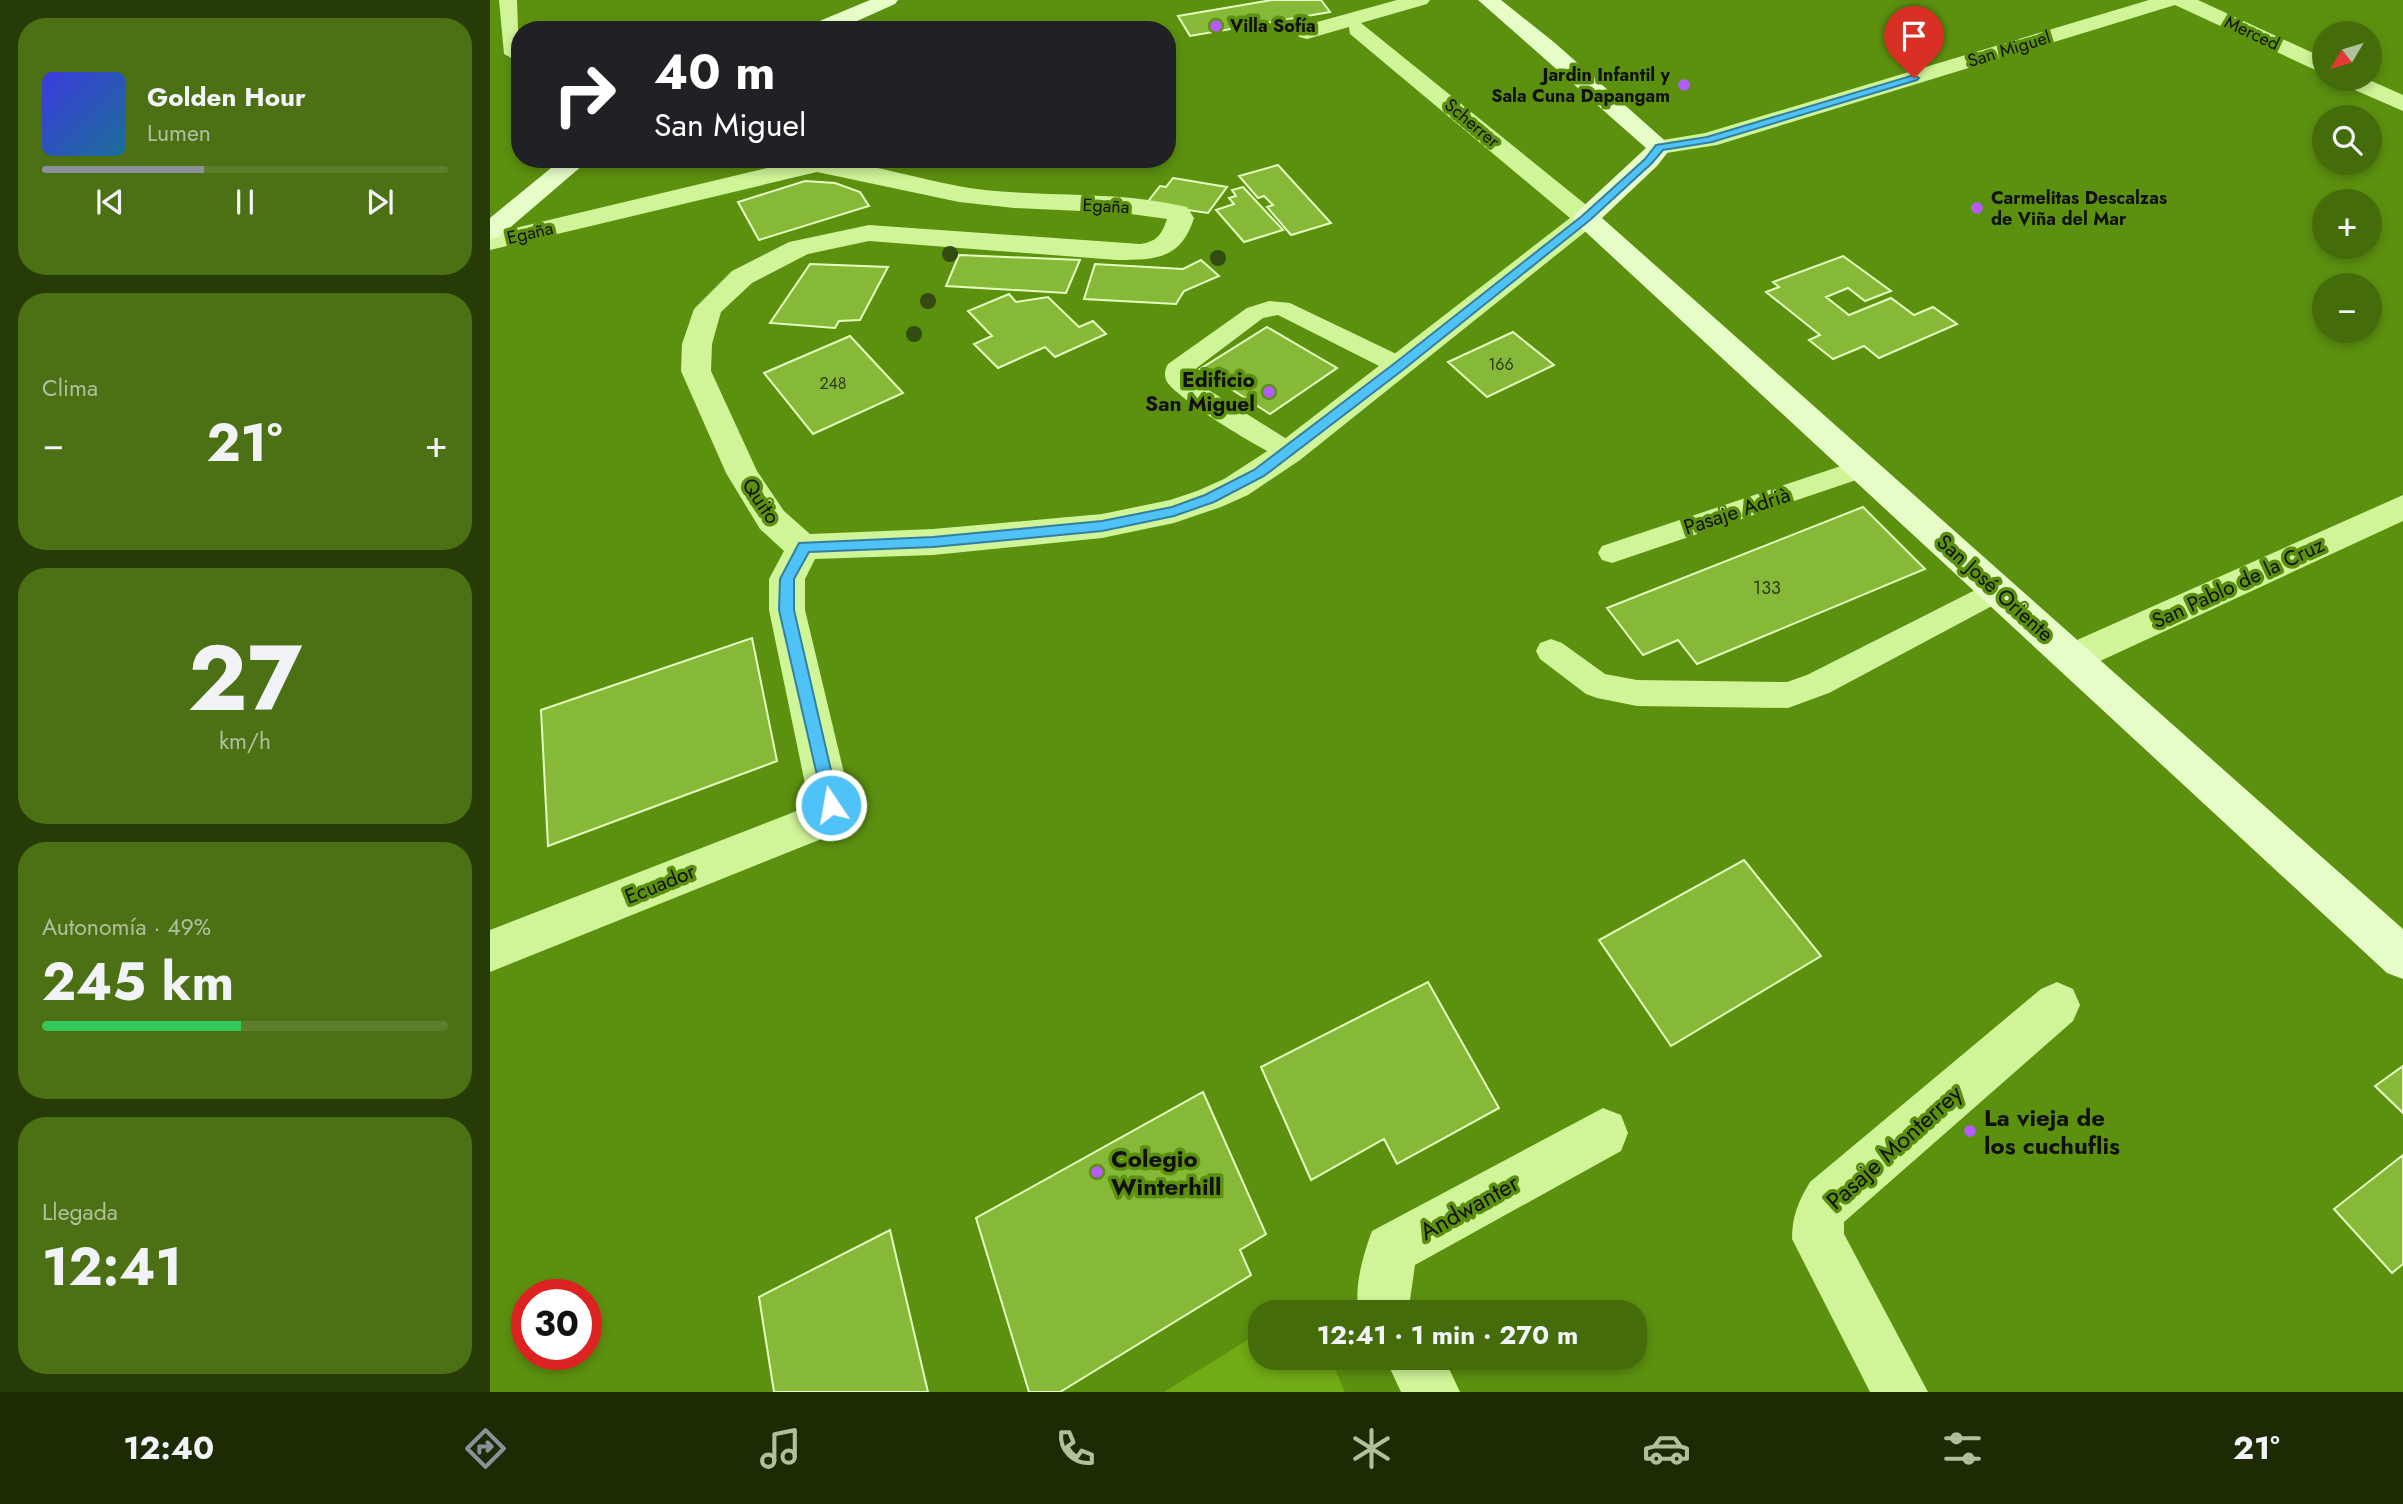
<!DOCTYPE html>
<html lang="es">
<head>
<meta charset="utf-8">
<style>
  body { margin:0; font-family:Jost,sans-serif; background:#4c7114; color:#f1f3f6; height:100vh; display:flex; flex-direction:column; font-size:26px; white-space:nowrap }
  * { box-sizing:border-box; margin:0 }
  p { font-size:23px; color:#b0c09d }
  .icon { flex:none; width:38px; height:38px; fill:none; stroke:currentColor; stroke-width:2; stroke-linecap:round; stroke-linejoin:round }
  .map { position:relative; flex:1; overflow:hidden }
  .sheet { display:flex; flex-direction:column; gap:18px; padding:18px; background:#263b06; width:490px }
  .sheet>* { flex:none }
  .hud { position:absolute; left:21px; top:21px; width:665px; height:147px; border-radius:28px; box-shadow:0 4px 10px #0003; background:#202124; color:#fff; overflow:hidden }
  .needle { width:46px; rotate:232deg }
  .buttons { position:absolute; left:1822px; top:21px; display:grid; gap:14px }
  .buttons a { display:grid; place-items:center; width:70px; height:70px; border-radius:50%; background:#456c0b; box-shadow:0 4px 10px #0003; font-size:35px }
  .speed { position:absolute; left:21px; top:1279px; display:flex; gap:14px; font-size:35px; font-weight:700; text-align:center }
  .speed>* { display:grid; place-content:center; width:91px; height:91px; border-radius:50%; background:#456c0b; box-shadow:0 4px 10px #0003; line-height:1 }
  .speed .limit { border:10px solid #d22; background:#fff; color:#111 }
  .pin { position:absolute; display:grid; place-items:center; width:60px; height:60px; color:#fff; margin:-72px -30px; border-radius:50% 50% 50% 0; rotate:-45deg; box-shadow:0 0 7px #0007 }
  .pin .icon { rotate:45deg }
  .me { position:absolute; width:77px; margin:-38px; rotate:348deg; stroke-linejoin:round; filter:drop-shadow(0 0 5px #0008) }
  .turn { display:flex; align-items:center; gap:24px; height:147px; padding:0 28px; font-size:32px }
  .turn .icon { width:91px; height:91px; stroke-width:2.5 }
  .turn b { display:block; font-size:49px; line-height:60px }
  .big { font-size:52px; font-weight:700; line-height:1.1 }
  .sheet .widget { flex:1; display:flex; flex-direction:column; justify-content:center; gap:10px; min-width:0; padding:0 24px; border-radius:28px; background:#4c7114 }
  .sheet .dial { align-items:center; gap:0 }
  .dial b { font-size:91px; line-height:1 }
  .song { display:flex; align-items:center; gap:21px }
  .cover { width:84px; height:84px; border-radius:10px; background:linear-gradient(135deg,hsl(240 70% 55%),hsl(200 70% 35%)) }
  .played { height:7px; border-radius:4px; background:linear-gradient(90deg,#8c9099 40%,#5d7f2c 40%) }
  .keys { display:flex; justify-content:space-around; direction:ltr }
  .heat { display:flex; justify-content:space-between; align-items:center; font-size:38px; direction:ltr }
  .charge { height:10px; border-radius:5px; background:linear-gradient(90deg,#34c759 49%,#5d7f2c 0) }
  .trip { position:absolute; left:758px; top:1300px; width:399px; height:70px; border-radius:28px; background:#456c0b; box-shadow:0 4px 10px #0003; font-weight:700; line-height:70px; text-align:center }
  .tabs { display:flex; height:112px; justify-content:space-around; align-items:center; background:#1c2b04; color:#b0c09d }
  .tabs .icon { width:49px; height:49px }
  .tabs .selected { color:#8c9099 }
  .tabs b { font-size:32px; color:#f1f3f6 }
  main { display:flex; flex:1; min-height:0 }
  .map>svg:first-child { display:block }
  .green { fill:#71ab16 }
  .building { fill:#86b937; stroke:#e6fec0; stroke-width:2 }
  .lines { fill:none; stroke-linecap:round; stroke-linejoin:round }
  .lane { fill:#d0f498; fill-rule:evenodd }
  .street { fill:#d0f498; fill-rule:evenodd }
  .secondary { fill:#e7fdc8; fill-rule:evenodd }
  .tree { fill:#334a10 }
  .route { fill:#4fc3f7; stroke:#337fa1; stroke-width:2 }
  .poi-dot { fill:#b55bff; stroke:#5c900f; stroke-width:2.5 }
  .labels { text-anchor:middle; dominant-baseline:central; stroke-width:7; stroke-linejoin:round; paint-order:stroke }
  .far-number-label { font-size:16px; fill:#2e3b1a }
  .far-poi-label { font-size:18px; font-weight:bold; fill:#111; stroke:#5c900f; text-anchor:start }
  .far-street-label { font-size:18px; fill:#111; stroke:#5c900f }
  .number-label { font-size:18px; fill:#2e3b1a }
  .poi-label { font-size:21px; font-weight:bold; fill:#111; stroke:#5c900f; text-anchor:end }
  .street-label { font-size:21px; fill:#111; stroke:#5c900f }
  .near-poi-label { font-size:24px; font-weight:bold; fill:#111; stroke:#5c900f; text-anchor:start }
  .near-street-label { font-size:24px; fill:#111; stroke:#5c900f }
</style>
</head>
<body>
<main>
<section class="sheet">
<div class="widget">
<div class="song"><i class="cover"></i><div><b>Golden Hour</b><p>Lumen</p></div></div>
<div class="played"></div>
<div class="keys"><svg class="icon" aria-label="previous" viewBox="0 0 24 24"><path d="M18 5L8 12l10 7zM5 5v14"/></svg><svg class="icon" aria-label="pause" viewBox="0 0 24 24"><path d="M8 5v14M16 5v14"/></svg><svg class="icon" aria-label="next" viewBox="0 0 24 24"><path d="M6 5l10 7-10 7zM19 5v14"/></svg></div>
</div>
<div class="widget"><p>Clima</p>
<div class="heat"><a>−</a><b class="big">21°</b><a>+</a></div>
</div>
<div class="widget dial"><b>27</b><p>km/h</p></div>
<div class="widget"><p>Autonomía · 49%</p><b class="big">245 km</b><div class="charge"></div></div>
<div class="widget"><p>Llegada</p><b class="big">12:41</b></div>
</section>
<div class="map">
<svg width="1913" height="1392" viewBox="0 0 1913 1392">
  <rect width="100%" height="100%" fill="#5c900f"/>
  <path class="green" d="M 770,1332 L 770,1358 L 840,1358 L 855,1392 L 674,1392 Z"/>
  <path class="building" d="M 782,0 L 831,0 L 840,12 L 700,36 L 688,16 Z
    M 788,165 L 841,223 L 801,235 L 777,207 L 783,205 L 774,196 L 768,198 L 749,176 Z
    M 683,178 L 737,187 L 718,213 L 656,204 L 670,186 L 676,187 Z
    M 315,181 L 345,183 L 370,192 L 379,206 L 269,240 L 248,202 Z
    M 753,187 L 793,230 L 754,242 L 726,210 L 744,204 L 739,198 L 746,196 L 742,190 Z
    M 469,255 L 590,260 L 576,293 L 456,286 Z
    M 1353,256 L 1401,291 L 1375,301 L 1358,288 L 1336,297 L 1359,315 L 1401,298 L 1424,315 L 1443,307 L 1467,324 L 1389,358 L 1374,346 L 1343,359 L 1319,340 L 1330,335 L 1276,292 L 1289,287 L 1283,282 Z
    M 711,260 L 729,276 L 694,291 L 686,304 L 594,299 L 605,264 L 693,269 Z
    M 320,264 L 398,267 L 370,320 L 349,321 L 345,328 L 280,323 Z
    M 519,294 L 526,302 L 558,297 L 589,327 L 603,321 L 616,334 L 565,357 L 555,347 L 508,368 L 484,344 L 502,336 L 478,311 Z
    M 777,327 L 847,368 L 780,414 L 710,369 Z
    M 1023,332 L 1064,365 L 997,397 L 958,362 Z
    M 360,336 L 413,393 L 323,434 L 274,373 Z
    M 1373,507 L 1435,569 L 1207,664 L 1188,640 L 1153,655 L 1117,608 Z
    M 262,638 L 287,761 L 58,846 L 51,710 Z
    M 1254,860 L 1331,956 L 1181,1046 L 1109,940 Z
    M 938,982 L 1009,1108 L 907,1164 L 894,1139 L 821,1180 L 771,1067 Z
    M 1913,1066 L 1913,1113 L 1885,1086 Z
    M 713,1092 L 776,1234 L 750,1250 L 761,1275 L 570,1392 L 539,1392 L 486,1218 Z
    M 1913,1155 L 1913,1264 L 1902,1273 L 1844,1209 Z
    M 400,1230 L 438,1392 L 284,1392 L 269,1297 Z"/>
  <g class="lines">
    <path class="lane" d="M 9,0 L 27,0 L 29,58 L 23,59 L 14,54 Z
      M 779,301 L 800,303 L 919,360 L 922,366 L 919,372 L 910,374 L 901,372 L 788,315 L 773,318 L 700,373 L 706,382 L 808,446 L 812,452 L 808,458 L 799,461 C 779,455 683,397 676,380 C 674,374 675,369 678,364 L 757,308 Z
      M 1372,459 L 1381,461 L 1385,468 L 1381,475 L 1122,563 L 1112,560 L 1108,553 L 1112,546 Z
      M 1507,579 L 1517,582 L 1522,590 L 1517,598 L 1339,693 L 1298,708 L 1147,706 L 1107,698 L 1096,694 L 1050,659 L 1046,651 L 1050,643 L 1061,639 L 1072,643 L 1115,674 L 1147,680 L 1297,682 L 1317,675 Z"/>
    <path class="street" d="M 907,0 L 940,0 L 937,4 L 871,23 L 1105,212 L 1109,218 L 1105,224 L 810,460 L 758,495 L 731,507 L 684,523 L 612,538 L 443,555 L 325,559 L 315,579 L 315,610 L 360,798 C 361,816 349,830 334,838 L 0,972 L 0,930 L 304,812 L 319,803 L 279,610 L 279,579 L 294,551 L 270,529 L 236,473 L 191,371 L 192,344 L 204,309 L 242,271 L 299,242 L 379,225 L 650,244 C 667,242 672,234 677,219 L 634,213 L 524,208 L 469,202 L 327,172 L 0,250 L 0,234 L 315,159 C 376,159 434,183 495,190 C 562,197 631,191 697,207 L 704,218 C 691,259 666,260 627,260 L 379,241 L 318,254 L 262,283 L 231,312 L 222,344 L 221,371 L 267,471 L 294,511 L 320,534 L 443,529 L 612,514 L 680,500 L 707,491 L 734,479 L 788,444 L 1080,218 L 860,34 L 859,27 L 817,39 L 809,37 L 806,32 L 809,27 Z
      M 1659,0 L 1708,0 L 1834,58 L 1834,74 L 1685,5 L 1227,145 L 1170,154 L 1161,152 L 1158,147 L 1161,142 L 1215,133 Z
      M 1848,79 L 1877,79 L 1913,95 L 1913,111 L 1851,84 Z
      M 1913,495 L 1913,521 L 1595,668 L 1582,673 L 1569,668 L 1563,658 L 1569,648 Z
      M 1567,982 L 1583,989 L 1590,1005 L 1583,1021 L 1354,1222 L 1354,1234 L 1438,1392 L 1380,1392 L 1302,1239 C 1302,1216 1308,1202 1320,1182 L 1551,989 Z
      M 1113,1108 L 1131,1115 L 1138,1133 L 1131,1151 L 925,1265 L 920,1300 L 925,1312 L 870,1312 C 862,1292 874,1252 882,1231 Z
      M 895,1358 L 954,1358 L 970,1392 L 911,1392 Z"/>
    <path class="secondary" d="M 380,0 L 408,0 L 405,4 L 347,30 L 317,30 L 320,25 Z
      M 988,0 L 1011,0 L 1065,43 L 1182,147 L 1167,166 L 1112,218 L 1913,929 L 1913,979 L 1897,973 L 1087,224 L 1083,218 L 1087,212 L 1156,148 Z
      M 72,159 L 100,159 L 9,237 L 0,239 L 0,218 Z"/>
  </g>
  <g class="tree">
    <circle cx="460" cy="254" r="8"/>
    <circle cx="728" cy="258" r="8"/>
    <circle cx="438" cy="301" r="8"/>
    <circle cx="424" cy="334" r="8"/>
  </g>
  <path class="route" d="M 1424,75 L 1429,78 L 1427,80 L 1222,142 L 1173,150 L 1162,163 L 1100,220 L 914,369 L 774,476 L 724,502 L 684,516 L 612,531 L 443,547 L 319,552 L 304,579 L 304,610 L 349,805 L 347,810 L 341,812 L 335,810 L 289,610 L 290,579 L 309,543 L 443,537 L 612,521 L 682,507 L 715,495 L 764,470 L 905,363 L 1092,216 L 1155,159 L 1166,145 L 1217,137 Z"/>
  <g class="poi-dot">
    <circle cx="726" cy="26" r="7"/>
    <circle cx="1194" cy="85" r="7"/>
    <circle cx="1487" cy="208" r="7"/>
    <circle cx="779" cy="392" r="7"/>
    <circle cx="1480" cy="1131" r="7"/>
    <circle cx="607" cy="1172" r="7"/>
  </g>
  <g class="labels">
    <g class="far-number-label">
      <text x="1011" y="364">166</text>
      <text x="343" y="383">248</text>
    </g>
    <g class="far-poi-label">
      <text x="740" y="26">Villa Sofía</text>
      <text x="1180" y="75" text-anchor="end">Jardin Infantil y<tspan x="1180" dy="21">Sala Cuna Dapangam</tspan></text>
      <text x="1501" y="198">Carmelitas Descalzas<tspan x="1501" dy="21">de Viña del Mar</tspan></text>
    </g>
    <g class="far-street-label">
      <text transform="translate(1762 33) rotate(25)">Merced</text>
      <text transform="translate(1519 49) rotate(-17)">San Miguel</text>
      <text transform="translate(982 123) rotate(40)">Scherrer</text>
      <text transform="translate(616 206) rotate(3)">Egaña</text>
      <text transform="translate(40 233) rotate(-13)">Egaña</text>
    </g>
    <g class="number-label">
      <text x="1277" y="588">133</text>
    </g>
    <g class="poi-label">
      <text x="765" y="380">Edificio<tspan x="765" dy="24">San Miguel</tspan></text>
    </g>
    <g class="street-label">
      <text transform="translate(271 501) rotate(56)">Quito</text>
      <text transform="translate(1247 511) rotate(-18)">Pasaje Adrià</text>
      <text transform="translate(1748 583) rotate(-25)">San Pablo de la Cruz</text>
      <text transform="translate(1505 588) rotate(42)">San José Oriente</text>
      <text transform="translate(170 884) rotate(-22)">Ecuador</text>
    </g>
    <g class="near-poi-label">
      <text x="1494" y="1117">La vieja de<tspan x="1494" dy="28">los cuchuflis</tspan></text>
      <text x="621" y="1158">Colegio<tspan x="621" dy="28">Winterhill</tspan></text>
    </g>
    <g class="near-street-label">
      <text transform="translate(1404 1147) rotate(-42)">Pasaje Monterrey</text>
      <text transform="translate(979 1207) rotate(-29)">Andwanter</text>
    </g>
  </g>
</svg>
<div class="buttons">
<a><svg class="needle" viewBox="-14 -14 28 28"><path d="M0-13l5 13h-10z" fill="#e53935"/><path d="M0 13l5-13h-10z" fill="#b0c09d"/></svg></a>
<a><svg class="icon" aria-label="search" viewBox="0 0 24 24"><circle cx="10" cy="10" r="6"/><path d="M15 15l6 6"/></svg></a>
<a>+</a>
<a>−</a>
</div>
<div class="speed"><div class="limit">30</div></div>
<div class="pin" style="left:1424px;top:78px;background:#d93025"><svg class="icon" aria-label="arrive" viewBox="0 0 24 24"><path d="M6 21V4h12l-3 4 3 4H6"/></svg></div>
<svg class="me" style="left:341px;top:805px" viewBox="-20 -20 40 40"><circle r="17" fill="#4fc3f7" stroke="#fff" stroke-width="3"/><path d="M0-11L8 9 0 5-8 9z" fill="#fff"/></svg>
<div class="trip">12:41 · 1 min · 270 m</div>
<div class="hud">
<div class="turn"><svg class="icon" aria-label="right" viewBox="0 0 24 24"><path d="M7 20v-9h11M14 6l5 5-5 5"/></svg><div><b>40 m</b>San Miguel</div></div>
</div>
</div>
</main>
<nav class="tabs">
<b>12:40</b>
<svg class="icon selected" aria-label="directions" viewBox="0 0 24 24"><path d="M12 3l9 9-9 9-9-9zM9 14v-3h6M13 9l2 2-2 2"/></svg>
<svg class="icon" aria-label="music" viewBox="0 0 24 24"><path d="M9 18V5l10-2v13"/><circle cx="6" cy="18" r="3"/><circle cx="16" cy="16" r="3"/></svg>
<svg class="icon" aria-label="phone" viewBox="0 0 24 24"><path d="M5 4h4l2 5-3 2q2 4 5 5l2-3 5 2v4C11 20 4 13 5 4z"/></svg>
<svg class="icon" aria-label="climate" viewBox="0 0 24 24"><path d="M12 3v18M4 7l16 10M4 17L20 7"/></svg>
<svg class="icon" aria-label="car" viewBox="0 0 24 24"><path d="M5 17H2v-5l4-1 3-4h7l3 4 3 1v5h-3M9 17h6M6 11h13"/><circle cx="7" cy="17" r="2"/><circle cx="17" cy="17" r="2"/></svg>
<svg class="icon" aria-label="filters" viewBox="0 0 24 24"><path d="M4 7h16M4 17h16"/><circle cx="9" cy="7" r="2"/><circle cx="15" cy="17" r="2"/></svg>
<b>21°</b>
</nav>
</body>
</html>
